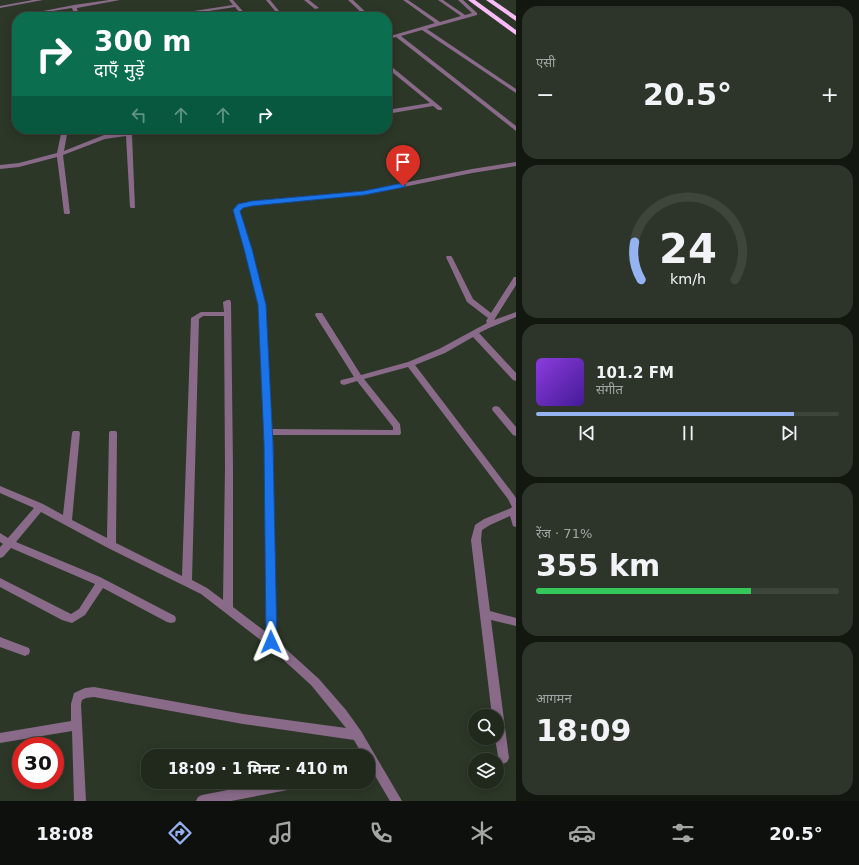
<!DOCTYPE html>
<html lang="hi">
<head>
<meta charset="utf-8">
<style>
  body { margin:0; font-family:"DejaVu Sans","Noto Sans Devanagari",sans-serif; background:#2d352a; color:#f1f3f6; height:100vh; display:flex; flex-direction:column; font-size:15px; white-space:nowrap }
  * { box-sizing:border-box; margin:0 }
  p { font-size:13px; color:#a2a6a4 }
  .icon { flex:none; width:22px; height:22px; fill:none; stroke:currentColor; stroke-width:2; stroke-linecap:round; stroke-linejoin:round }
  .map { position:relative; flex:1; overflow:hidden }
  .panel { display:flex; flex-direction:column; gap:6px; padding:6px; background:#121710; width:343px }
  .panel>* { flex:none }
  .guide { position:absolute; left:12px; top:12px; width:380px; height:122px; border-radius:16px; box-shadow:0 2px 10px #0003,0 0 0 1px #3e453b; background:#0b6e4f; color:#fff; overflow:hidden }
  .tools { position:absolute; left:468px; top:709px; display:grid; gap:8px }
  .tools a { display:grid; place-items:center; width:36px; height:36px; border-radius:50%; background:#21291d; box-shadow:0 2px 10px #0003,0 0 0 1px #3e453b; font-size:20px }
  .speed { position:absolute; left:12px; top:737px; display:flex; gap:8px; font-size:20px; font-weight:700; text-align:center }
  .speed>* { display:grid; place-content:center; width:52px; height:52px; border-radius:50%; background:#21291d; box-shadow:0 2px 10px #0003,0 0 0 1px #3e453b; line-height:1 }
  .speed .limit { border:6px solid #d22; background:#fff; color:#111 }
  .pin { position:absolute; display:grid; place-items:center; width:34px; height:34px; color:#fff; margin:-41px -17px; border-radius:50% 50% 50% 0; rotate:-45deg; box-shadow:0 0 4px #0007 }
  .pin .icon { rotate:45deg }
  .me { position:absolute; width:44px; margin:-22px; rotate:359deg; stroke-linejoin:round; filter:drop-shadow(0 0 3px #0008) }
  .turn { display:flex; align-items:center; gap:14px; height:84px; padding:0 16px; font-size:18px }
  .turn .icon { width:52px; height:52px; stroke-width:2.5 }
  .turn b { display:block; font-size:28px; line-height:34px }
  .lanes { display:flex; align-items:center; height:38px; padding:0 16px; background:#0003; justify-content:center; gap:20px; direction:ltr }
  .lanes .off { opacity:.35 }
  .big { font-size:30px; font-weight:800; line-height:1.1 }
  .panel .card { flex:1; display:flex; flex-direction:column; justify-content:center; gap:6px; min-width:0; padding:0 14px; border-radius:16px; background:#2d352a }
  .panel .dial { align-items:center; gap:0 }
  .dial svg { height:104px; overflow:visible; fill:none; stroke:#3e453b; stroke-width:7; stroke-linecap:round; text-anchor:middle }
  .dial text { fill:#f1f3f6; stroke:none }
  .song { display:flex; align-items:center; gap:12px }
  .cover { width:48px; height:48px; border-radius:6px; background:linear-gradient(135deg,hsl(270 70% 55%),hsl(260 70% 35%)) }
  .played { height:4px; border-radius:2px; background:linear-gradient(90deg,#95b2f1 85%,#3e453b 85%) }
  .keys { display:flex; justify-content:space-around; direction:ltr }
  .heat { display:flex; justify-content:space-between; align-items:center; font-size:22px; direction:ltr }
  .charge { height:6px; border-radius:3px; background:linear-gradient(90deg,#34c759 71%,#3e453b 0) }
  .trip { position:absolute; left:141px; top:749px; width:234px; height:40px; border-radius:16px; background:#21291d; box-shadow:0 2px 10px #0003,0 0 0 1px #3e453b; font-weight:800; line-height:40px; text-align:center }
  .tab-bar { display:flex; height:64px; justify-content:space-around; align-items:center; background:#0d100c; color:#a2a6a4 }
  .tab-bar .icon { width:28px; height:28px }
  .tab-bar .selected { color:#95b2f1 }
  .tab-bar b { font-size:18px; color:#f1f3f6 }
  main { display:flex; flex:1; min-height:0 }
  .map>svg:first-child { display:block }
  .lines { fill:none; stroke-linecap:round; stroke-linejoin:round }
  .street { fill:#896b89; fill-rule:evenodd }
  .highway { fill:#f9bcf8; fill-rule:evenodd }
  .route { fill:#1a73e8; stroke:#114b97 }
</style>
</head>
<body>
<main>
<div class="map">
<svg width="516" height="801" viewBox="0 0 516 801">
  <rect width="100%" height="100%" fill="#2c3727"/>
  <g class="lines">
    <path class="street" d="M 33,0 L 43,0 L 0,8 L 0,6 Z
      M 109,0 L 120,0 L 77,8 L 79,17 L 75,17 L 72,8 L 40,13 L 38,12 L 74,5 Z
      M 229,0 L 233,0 L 248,17 L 243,17 L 235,7 L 170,17 L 159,17 L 161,16 L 233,5 Z
      M 266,0 L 270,0 L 284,17 L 280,17 Z
      M 304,0 L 309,0 L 319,8 L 315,9 Z
      M 348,0 L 353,0 L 371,17 L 366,17 Z
      M 403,0 L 408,0 L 440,22 L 461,16 L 438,0 L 443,0 L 465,15 L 472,13 L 458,0 L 463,0 L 477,13 L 477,15 L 427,29 L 516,89 L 516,93 L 422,30 L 401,36 L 516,126 L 516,131 L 396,37 L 387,39 L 387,37 L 435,23 Z
      M 387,63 L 442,108 L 442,110 L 438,110 L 433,106 L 387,114 L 387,110 L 430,103 L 387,68 Z
      M 62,129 L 68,129 L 64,151 L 104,135 L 150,129 L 165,129 L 162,131 L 132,135 L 135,208 L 131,208 L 130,207 L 126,136 L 105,139 L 63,155 L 70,213 L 69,214 L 65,214 L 64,213 L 57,157 L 19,167 L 0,169 L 0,165 L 19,163 L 57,153 Z
      M 516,162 L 516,166 L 472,173 L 364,195 L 252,205 L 243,207 L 239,210 L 251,249 L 266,305 L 272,429 L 393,430 L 393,427 L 357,381 L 344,385 L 341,384 L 340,382 L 341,380 L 354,377 L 315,315 L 316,313 L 322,313 L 361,375 L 408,362 L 439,349 L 487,323 L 486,321 L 488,318 L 467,302 L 446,257 L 447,256 L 451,256 L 452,257 L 473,299 L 491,313 L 514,277 L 516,277 L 516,285 L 494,320 L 516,312 L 516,317 L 489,328 L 479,333 L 516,373 L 516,381 L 513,380 L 473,337 L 445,353 L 415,365 L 514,495 L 516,498 L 516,527 L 513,526 L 510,516 L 490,525 L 482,530 L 481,540 L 490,611 L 516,618 L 516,626 L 491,620 L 509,758 L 507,762 L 503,764 L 499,762 L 495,738 L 497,738 L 497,716 L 492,716 L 471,540 L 475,525 L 484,519 L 511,508 L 512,507 L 508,499 L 408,367 L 364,379 L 400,424 L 401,433 L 400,435 L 273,435 L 276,640 L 319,679 L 346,710 L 361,731 L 402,801 L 390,801 L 368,764 L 368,756 L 363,756 L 354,740 L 243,724 L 94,697 L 86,698 L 82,700 L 81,704 L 86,801 L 74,801 L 72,731 L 0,743 L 0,733 L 71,721 L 71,704 L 74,693 L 85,688 L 94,687 L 243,714 L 346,728 L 311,685 L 267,645 L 201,594 L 108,548 L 41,512 L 16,542 L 100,577 L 175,616 L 176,619 L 175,622 L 171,623 L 167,622 L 103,588 L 85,615 L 72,623 L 62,620 L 0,587 L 0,578 L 71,614 L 79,609 L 95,584 L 11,548 L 3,557 L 0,558 L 0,547 L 3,544 L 0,542 L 0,533 L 8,538 L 34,508 L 0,493 L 0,486 L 43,504 L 63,515 L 72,433 L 73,431 L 79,431 L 80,433 L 72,520 L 107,538 L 109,433 L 110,431 L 116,431 L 117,433 L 116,543 L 182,576 L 191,318 L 201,312 L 224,312 L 223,302 L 227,300 L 230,300 L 231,302 L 233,468 L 233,607 L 266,632 L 265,444 L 258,305 L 245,249 L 233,210 L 239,205 L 252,201 L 364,191 L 472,169 ZM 203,316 L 224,316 L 225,468 L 223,600 L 207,588 L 192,580 L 199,319 Z
      M 496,406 L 499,407 L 516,427 L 516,436 L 513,435 L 493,411 L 492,409 L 493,407 Z
      M 0,637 L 29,648 L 30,651 L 29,654 L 25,656 L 0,647 Z
      M 269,782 L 304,782 L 302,786 L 298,788 L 231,801 L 196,801 L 198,797 L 202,795 Z"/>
    <path class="highway" d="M 468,0 L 475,0 L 516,30 L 516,35 Z
      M 486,0 L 493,0 L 516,16 L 516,21 Z"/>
  </g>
  <path class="route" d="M 403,183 L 405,184 L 405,187 L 364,195 L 252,206 L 243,208 L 240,211 L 252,249 L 266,305 L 273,444 L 277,642 L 275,646 L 271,647 L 267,646 L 266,642 L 264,444 L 258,305 L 244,249 L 233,210 L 238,204 L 252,201 L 364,191 Z"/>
</svg>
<div class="tools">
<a><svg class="icon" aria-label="search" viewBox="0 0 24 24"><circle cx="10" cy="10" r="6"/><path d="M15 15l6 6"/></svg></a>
<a><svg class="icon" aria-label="layers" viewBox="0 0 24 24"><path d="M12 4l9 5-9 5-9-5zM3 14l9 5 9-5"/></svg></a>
</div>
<div class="speed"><div class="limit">30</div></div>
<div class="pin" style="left:403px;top:186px;background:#d93025"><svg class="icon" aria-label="arrive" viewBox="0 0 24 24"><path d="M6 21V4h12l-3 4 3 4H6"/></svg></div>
<svg class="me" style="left:271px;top:642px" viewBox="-20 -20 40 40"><path d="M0-17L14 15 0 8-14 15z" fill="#1a73e8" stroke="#fff" stroke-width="4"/></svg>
<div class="trip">18:09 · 1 मिनट · 410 m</div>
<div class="guide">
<div class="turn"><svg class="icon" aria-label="right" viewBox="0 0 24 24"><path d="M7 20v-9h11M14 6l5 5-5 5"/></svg><div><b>300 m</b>दाएँ मुड़ें</div></div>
<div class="lanes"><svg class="icon off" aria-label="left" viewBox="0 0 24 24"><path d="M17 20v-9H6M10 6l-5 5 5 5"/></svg><svg class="icon off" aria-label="ahead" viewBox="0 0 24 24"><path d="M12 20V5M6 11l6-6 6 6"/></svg><svg class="icon off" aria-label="ahead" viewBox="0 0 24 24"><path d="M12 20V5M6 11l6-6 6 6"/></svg><svg class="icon" aria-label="right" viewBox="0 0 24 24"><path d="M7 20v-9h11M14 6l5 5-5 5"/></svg></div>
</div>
</div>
<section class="panel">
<div class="card"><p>एसी</p>
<div class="heat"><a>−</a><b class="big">20.5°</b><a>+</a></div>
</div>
<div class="card dial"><svg viewBox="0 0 100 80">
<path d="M14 69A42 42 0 1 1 86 69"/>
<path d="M14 69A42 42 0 0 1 9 40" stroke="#95b2f1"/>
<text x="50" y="56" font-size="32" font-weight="700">24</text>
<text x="50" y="72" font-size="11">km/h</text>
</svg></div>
<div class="card">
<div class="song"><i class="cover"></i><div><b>101.2 FM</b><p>संगीत</p></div></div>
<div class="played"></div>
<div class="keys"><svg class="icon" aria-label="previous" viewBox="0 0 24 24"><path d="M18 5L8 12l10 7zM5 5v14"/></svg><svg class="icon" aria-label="pause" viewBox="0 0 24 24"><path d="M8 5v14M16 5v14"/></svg><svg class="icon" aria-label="next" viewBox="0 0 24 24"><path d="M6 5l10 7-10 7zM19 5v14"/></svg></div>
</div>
<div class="card"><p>रेंज · 71%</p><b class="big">355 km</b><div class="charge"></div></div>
<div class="card"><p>आगमन</p><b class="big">18:09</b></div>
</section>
</main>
<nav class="tab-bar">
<b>18:08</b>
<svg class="icon selected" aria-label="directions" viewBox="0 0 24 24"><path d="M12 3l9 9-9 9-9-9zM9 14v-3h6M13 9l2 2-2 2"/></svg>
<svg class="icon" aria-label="music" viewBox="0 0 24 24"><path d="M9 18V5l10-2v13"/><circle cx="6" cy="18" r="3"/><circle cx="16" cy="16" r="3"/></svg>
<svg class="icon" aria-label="phone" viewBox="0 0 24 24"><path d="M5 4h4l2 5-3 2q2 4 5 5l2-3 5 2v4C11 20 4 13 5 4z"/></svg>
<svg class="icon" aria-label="climate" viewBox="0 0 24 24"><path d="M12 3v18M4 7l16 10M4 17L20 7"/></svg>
<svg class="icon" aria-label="car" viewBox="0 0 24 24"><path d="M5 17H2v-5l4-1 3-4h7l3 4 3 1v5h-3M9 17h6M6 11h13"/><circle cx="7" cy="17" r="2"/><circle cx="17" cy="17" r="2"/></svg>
<svg class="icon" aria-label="filters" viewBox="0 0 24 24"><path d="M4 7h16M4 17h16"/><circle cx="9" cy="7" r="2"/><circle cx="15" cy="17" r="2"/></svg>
<b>20.5°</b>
</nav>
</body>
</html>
